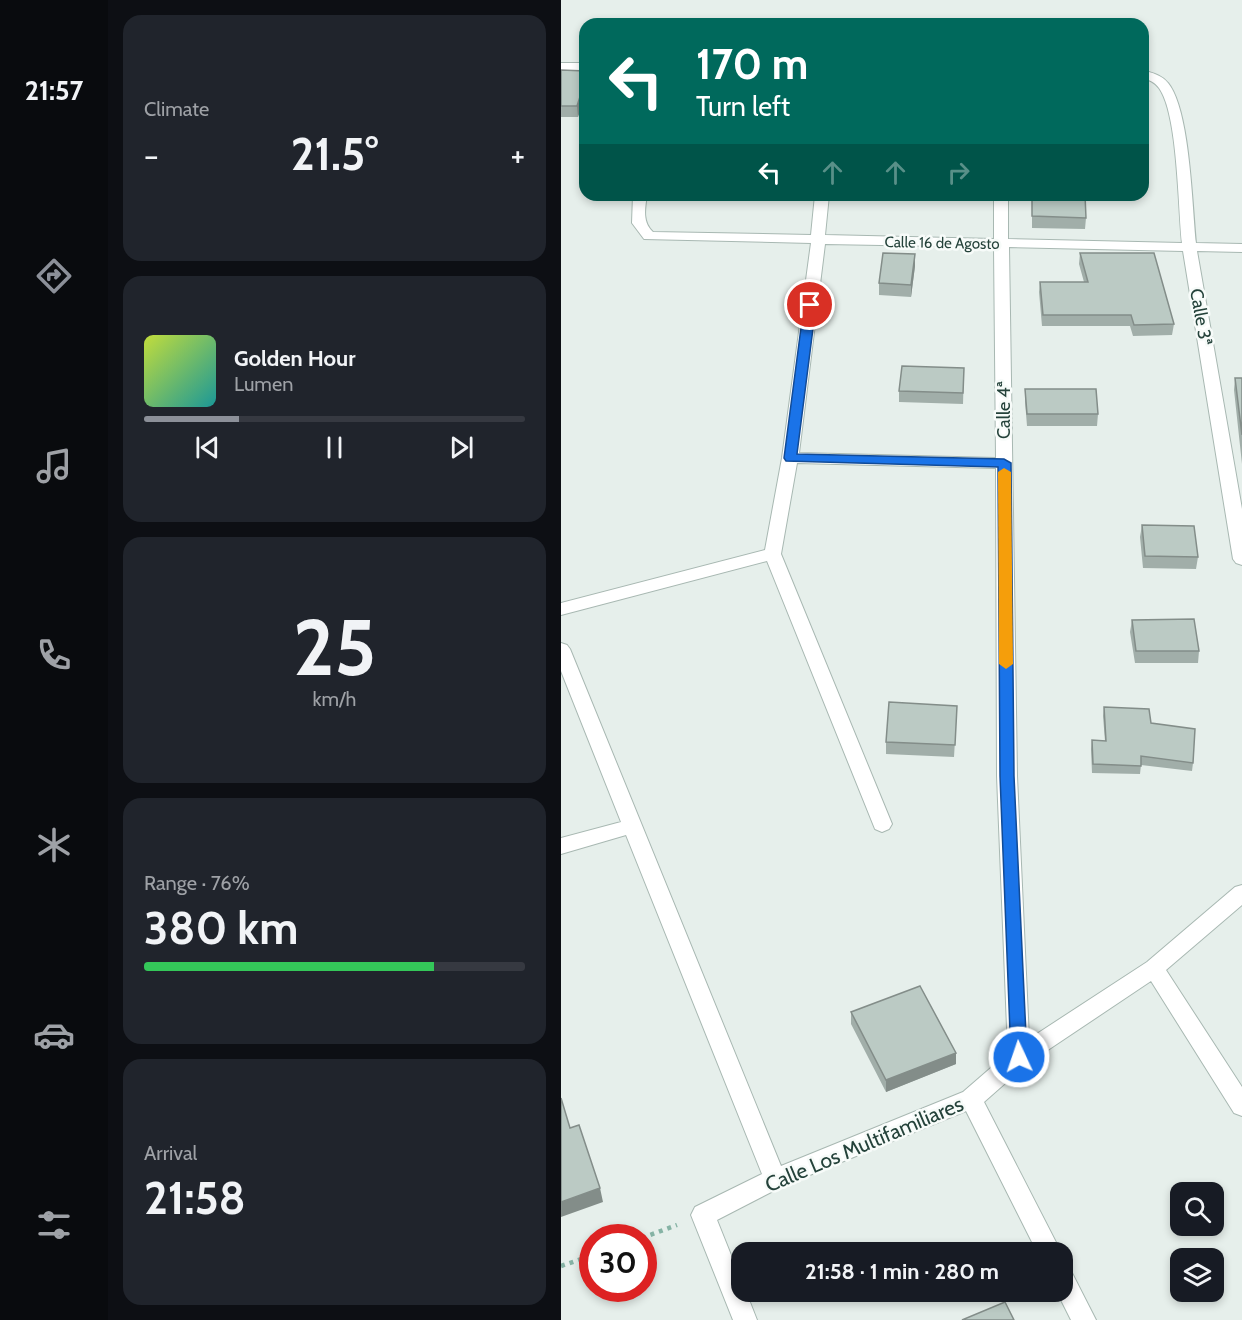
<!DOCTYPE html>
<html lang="en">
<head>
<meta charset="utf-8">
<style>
  body { margin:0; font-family:Cabin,sans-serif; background:#20242c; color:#f1f3f6; height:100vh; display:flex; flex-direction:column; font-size:22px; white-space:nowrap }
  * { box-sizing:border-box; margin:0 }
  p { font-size:20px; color:#9ea1a6 }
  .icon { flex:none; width:33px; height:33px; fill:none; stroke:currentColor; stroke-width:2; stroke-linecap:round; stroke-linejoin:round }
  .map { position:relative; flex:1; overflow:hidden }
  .sheet { display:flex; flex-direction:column; gap:15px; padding:15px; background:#0d0f14; width:453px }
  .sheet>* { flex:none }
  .hud { position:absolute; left:18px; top:18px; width:570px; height:183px; border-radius:18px; box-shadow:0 3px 9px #0003; background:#00695c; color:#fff; overflow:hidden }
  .controls { position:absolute; left:609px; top:1182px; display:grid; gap:12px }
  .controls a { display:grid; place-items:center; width:54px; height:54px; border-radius:12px; background:#171b24; box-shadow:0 3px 9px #0003; font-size:30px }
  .speed { position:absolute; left:18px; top:1224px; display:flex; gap:12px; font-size:30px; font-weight:700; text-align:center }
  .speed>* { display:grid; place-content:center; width:78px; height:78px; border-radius:50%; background:#171b24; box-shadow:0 3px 9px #0003; line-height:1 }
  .speed .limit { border:9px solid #d22; background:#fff; color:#111 }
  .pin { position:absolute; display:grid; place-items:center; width:51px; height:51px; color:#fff; margin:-26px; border:3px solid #fff; border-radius:50%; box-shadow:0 2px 6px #0007 }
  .me { position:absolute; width:66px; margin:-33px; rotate:357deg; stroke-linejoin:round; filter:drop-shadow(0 0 4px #0008) }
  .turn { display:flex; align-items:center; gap:21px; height:126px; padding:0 18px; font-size:27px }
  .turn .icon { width:78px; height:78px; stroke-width:2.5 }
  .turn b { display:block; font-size:42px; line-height:51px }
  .lanes { display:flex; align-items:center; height:57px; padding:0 18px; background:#0003; justify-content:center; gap:30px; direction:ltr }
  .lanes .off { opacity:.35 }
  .big { font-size:45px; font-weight:700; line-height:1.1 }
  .sheet .widget { flex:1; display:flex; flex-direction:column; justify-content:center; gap:9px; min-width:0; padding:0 21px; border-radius:18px; background:#20242c }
  .sheet .dial { align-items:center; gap:0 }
  .dial b { font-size:78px; line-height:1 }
  .song { display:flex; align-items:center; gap:18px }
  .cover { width:72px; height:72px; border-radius:9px; background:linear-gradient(135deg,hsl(70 70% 55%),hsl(180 70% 35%)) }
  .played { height:6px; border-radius:3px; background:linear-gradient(90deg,#8c9099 25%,#363941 25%) }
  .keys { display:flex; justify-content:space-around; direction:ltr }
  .heat { display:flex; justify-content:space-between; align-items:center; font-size:33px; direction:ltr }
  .charge { height:9px; border-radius:4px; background:linear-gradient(90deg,#34c759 76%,#363941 0) }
  .trip { position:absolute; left:170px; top:1242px; width:342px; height:60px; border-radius:18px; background:#171b24; box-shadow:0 3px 9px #0003; font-weight:700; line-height:60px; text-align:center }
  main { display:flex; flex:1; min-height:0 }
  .tabs { display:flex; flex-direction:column; width:108px; justify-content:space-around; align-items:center; background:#090b0e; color:#9ea1a6 }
  .tabs .icon { width:42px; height:42px }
  .tabs .current { color:#8c9099 }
  .tabs b { font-size:27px; color:#f1f3f6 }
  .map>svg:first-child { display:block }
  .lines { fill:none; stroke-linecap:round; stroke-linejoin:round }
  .minor-casing { stroke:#a8b8b2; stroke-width:2 }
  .path { stroke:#86b3a5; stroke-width:4.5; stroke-dasharray:4 5; stroke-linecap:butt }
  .minor { fill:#fff; fill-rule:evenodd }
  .wall { fill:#a1aea9 }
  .shaded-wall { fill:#838d89 }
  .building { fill:#bbcac4; stroke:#838d89; stroke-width:1.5 }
  .route { fill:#1a73e8; stroke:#114b97; stroke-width:1.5 }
  .slow { fill:#f59e0b }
  .labels { text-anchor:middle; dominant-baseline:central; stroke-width:5; stroke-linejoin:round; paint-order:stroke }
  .far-street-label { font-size:15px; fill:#24423a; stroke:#f7fbf9 }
  .street-label { font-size:18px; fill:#24423a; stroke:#f7fbf9 }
  .near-street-label { font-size:21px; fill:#24423a; stroke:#f7fbf9 }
</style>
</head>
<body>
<main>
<nav class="tabs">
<b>21:57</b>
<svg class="icon current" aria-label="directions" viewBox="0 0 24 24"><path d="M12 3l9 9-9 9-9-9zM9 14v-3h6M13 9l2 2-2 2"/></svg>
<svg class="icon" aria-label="music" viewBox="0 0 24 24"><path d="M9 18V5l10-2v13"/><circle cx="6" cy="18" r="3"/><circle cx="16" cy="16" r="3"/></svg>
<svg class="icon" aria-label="phone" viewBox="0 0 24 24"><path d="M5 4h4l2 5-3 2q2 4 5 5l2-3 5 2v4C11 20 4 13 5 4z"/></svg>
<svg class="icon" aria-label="climate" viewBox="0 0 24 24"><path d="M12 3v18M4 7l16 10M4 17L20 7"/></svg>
<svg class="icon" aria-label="car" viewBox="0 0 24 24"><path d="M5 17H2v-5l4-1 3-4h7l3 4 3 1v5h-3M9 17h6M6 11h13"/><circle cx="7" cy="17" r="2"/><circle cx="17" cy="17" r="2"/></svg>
<svg class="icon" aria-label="filters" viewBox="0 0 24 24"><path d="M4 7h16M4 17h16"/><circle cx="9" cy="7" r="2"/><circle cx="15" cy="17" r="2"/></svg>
</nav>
<section class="sheet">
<div class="widget"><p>Climate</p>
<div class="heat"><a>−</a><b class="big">21.5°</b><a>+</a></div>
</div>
<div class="widget">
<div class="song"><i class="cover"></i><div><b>Golden Hour</b><p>Lumen</p></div></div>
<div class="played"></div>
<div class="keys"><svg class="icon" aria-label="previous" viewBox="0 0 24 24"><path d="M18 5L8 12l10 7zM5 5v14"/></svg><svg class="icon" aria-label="pause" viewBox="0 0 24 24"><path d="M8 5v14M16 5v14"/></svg><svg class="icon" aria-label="next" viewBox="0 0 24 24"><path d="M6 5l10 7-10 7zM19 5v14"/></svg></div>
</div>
<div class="widget dial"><b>25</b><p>km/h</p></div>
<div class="widget"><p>Range · 76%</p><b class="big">380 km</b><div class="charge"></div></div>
<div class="widget"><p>Arrival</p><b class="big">21:58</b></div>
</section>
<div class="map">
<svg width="681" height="1320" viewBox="0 0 681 1320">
  <rect width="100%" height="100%" fill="#e6efeb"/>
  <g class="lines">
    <defs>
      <path id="minor" d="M 0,63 L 24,63 L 24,71 L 0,71 Z
        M 582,70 C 591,73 601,75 607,83 C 629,110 631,205 635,243 L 681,244 L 681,252 L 636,251 L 681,509 L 681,565 L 675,563 L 672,559 L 622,251 L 448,247 L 456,776 L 468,1039 L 586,962 L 674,887 L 681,885 L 681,905 L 605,970 L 681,1087 L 681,1116 L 673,1113 L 590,981 L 466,1064 L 423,1102 L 500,1252 L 476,1252 L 405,1111 L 222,1186 L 156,1220 L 180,1280 L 180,1292 L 185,1292 L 196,1320 L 172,1320 L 130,1215 L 134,1207 L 201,1174 L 65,835 L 0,854 L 0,838 L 60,822 L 0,671 L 0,643 L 6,645 L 9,649 L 220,1166 L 402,1092 L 447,1053 L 436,776 L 435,468 L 236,463 L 220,554 L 331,824 L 328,829 L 321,832 L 314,829 L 206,561 L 0,615 L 0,603 L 204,550 L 221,458 L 250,243 L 83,239 L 71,223 L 72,195 L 86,195 C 84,208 81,222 92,232 L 250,235 L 254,195 L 268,195 L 264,235 L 433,239 L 433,195 L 447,195 L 447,239 L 621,243 C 617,207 617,114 598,88 C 594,82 588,80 582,78 ZM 264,244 L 433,247 L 435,458 L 238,453 Z
        M 501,1266 L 509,1269 L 535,1320 L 510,1320 L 496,1292 L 501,1292 Z"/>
    </defs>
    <use href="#minor" class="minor-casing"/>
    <path class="path" d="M 81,1238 L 116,1225
      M 0,1266 L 32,1255"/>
    <use href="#minor" class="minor"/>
  </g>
  <path class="wall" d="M 0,70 L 24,71 L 17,117 L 0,117 Z
    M 471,195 L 525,218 L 524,229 L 471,228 Z
    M 519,253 L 613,324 L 611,335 L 572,336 L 569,326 L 481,326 L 478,292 L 479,282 L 523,282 L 518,264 Z
    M 354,266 L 350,297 L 318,295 L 318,283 Z
    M 403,368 L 402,404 L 338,402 L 338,391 Z
    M 674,378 L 681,378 L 681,464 L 673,390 Z
    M 464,389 L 537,414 L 536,426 L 466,426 L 464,401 Z
    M 581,525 L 637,557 L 635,569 L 582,568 L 579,537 Z
    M 571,620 L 638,651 L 637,663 L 574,663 L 569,632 Z
    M 396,706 L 393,757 L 325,754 L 325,742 Z
    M 543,707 L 590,723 L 632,763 L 631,771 L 580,765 L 579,774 L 531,773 L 530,749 L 531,740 L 544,741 L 542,716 Z
    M 290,1012 L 395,1064 L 325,1092 L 290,1024 Z"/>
  <path class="shaded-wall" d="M 24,81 L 24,97 L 17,117 L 16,106 Z
    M 354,254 L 354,266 L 350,297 L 350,285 Z
    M 395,1053 L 395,1064 L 325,1092 L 325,1080 Z
    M 39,1188 L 42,1202 L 0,1217 L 0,1202 Z"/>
  <path class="building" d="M 0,70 L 24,71 L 24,81 L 16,106 L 0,106 Z
    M 471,195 L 524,195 L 525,218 L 471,216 Z
    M 322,253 L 354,254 L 350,285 L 318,283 Z
    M 519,253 L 593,253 L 613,324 L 573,325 L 570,315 L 482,315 L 479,282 L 527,282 Z
    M 341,366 L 403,368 L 402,393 L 338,391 Z
    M 674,378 L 681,378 L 681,435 Z
    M 464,389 L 535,389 L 537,414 L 466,414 Z
    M 581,525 L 633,526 L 637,557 L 584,556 Z
    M 633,619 L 638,651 L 575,651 L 571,620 Z
    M 328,702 L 396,706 L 394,745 L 325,742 Z
    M 543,707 L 588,709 L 590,723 L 634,729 L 632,763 L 580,756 L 580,766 L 532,764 L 531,740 L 545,741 Z
    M 359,986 L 395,1053 L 325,1080 L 290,1012 Z
    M 0,1098 L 9,1128 L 18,1125 L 39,1188 L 0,1202 Z
    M 444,1302 L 453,1320 L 401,1320 Z"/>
  <path class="route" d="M 249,302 L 255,305 L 236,454 L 443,459 L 450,463 L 453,776 L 466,1057 L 464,1062 L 458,1064 L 452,1062 L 450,1057 L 439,776 L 437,467 L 225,461 L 223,458 L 243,305 Z"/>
  <path class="slow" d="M 443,468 L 450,472 L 452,664 L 445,669 L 438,664 L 437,472 Z"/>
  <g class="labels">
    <g class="far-street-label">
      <text transform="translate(381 243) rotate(1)">Calle 16 de Agosto</text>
    </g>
    <g class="street-label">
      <text transform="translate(640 317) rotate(80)">Calle 3ª</text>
      <text transform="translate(443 410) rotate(-90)">Calle 4ª</text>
    </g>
    <g class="near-street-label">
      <text transform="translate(303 1144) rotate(-23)">Calle Los Multifamiliares</text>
    </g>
  </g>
</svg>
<div class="controls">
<a><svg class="icon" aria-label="search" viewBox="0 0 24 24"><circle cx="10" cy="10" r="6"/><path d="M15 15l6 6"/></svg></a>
<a><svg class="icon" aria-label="layers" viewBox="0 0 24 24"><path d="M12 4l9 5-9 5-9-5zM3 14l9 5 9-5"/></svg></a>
</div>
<div class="speed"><div class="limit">30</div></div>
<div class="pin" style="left:249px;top:305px;background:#d93025"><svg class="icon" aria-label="arrive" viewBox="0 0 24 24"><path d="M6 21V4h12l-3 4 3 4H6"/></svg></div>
<svg class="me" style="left:458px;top:1057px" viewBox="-20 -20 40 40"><circle r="17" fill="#1a73e8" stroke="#fff" stroke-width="3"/><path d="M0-11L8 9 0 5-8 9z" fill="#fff"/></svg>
<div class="trip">21:58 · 1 min · 280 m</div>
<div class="hud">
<div class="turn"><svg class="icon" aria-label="left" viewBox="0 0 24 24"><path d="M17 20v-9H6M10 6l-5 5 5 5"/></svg><div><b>170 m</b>Turn left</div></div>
<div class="lanes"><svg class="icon" aria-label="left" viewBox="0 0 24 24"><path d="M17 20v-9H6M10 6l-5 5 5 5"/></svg><svg class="icon off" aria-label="ahead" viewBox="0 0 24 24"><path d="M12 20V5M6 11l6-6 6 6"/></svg><svg class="icon off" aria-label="ahead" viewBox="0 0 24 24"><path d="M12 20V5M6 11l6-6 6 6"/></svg><svg class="icon off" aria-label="right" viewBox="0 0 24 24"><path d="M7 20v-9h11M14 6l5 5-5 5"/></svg></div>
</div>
</div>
</main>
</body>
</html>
